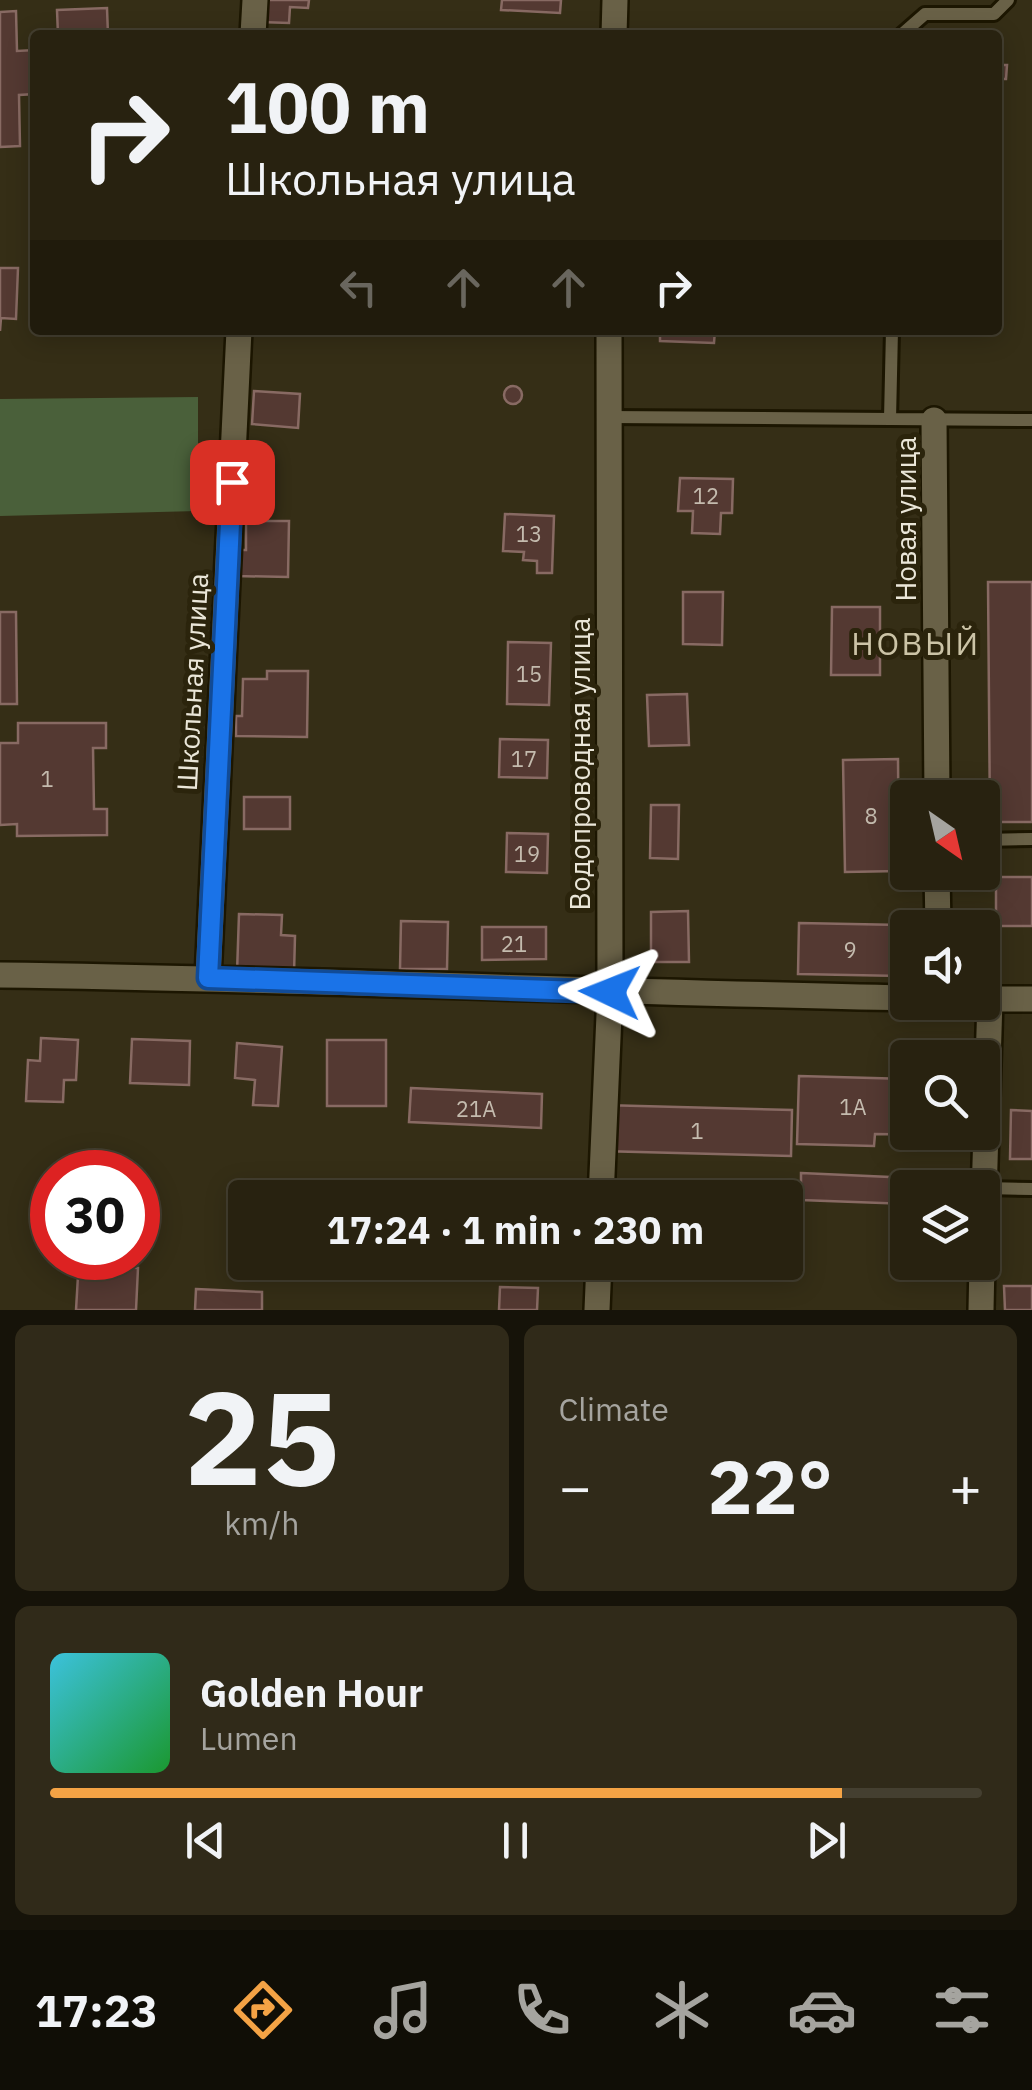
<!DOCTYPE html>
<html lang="en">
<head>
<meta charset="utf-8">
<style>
  body { margin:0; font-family:"IBM Plex Sans",sans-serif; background:#302a19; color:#f1f3f6; height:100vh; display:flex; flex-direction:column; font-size:38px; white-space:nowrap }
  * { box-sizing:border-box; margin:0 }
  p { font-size:32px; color:#a5a49f }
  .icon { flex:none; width:55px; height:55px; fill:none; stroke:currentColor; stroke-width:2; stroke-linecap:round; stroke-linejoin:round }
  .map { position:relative; height:1310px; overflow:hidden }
  .drawer { display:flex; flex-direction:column; gap:15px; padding:15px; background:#161309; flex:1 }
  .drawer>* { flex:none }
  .banner { position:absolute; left:30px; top:30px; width:972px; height:305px; border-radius:10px; box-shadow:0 5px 25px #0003,0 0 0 2px #443f30; background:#282210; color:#f1f3f6; overflow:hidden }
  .needle { width:65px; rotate:146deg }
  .buttons { position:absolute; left:890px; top:780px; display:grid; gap:20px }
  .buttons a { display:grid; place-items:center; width:110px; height:110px; border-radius:10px; background:#282210; box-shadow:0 5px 25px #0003,0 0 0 2px #443f30; font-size:50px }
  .speed { position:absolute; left:30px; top:1150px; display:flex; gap:20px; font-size:50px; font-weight:700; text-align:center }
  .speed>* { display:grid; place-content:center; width:130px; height:130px; border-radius:50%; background:#282210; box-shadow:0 5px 25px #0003,0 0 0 2px #443f30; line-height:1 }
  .speed .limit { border:15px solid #d22; background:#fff; color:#111 }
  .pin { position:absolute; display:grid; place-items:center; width:85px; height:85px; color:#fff; margin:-42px; border-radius:20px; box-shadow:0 5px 15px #0006 }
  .me { position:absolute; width:110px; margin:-55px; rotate:272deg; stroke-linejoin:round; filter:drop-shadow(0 0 8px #0008) }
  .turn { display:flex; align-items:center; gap:35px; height:210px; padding:0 30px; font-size:45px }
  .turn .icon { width:130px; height:130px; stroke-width:2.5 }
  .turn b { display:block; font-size:70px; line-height:85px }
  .lanes { display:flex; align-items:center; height:95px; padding:0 30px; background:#0003; justify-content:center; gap:50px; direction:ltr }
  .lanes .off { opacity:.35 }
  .big { font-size:75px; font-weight:700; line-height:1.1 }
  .drawer .widget { flex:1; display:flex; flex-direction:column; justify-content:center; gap:15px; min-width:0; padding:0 35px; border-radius:15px; background:#302a19 }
  .drawer .dial { align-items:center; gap:0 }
  .dial b { font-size:130px; line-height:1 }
  .song { display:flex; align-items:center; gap:30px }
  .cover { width:120px; height:120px; border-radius:15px; background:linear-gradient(135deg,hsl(190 70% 55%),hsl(130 70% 35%)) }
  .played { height:10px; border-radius:5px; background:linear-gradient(90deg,#f4a345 85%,#443f30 85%) }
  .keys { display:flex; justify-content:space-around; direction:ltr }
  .heat { display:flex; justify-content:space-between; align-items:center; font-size:55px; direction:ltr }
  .drawer .tiles { flex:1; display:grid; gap:15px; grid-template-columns:1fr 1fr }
  .widget:last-child { grid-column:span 2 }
  .trip { position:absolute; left:228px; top:1180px; width:575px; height:100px; border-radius:10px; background:#282210; box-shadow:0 5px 25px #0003,0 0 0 2px #443f30; font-weight:700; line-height:100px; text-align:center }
  .tabs { display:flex; height:160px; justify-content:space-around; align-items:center; background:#100e06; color:#a5a49f }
  .tabs .icon { width:70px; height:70px }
  .tabs .active { color:#f4a345 }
  .tabs b { font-size:45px; color:#f1f3f6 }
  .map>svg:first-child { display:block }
  .green { fill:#4a603a }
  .building { fill:#543932; stroke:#886a63; stroke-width:2.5 }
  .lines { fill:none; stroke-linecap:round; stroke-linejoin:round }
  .lane-casing { stroke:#1c1601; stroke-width:18 }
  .street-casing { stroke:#1c1601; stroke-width:30 }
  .lane { stroke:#696147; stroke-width:12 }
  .street { stroke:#696147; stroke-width:25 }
  .route-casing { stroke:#114b97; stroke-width:25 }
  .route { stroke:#1a73e8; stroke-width:18 }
  .labels { text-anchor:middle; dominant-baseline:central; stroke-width:10; stroke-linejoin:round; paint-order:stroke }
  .number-label { font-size:22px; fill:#c4bbae }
  .street-label { font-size:28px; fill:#eae6d8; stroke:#2b240c }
  .quarter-label { font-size:32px; letter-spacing:2.5px; fill:#cbc3a6; stroke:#2b240c }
</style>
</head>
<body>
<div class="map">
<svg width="1032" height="1310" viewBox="0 0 1032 1310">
  <rect width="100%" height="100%" fill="#352e16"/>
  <path class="green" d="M 198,397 L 198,511 L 0,516 L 0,399 Z"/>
  <path class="building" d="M 261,0 L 309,0 L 308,8 L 290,7 L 289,23 L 260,22 Z
    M 502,0 L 561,0 L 560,13 L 501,10 Z
    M 107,8 L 108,35 L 58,35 L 57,10 Z
    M 16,11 L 17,51 L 35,50 L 35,94 L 19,95 L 20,146 L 0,147 L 0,12 Z
    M 998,42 L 1002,42 L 1001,65 L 1007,65 L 1006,79 L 1001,79 L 999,106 Z
    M 0,268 L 18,268 L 16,319 L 1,318 L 0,331 Z
    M 660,330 L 715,330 L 714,343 L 660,341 Z
    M504 395a9 9 0 1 1 18 0a9 9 0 1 1-18 0Z
    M 254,391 L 300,394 L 298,428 L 252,424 Z
    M 680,478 L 733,479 L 732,513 L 721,513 L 720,534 L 692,533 L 693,511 L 678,511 Z
    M 505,514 L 554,516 L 552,573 L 537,573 L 537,561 L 523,560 L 524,552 L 503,551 Z
    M 246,521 L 289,521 L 288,577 L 236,576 L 237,550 L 246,550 Z
    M 988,582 L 1032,582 L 1032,822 L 990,822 Z
    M 683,592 L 723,592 L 722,645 L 683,644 Z
    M 832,607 L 880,607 L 880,675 L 831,675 Z
    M 0,612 L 16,612 L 17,704 L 0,704 Z
    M 508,642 L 551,643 L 549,705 L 507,704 Z
    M 267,671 L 308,671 L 307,737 L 236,736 L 236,716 L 242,716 L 243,679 L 267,679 Z
    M 687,694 L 689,745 L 649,746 L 647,695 Z
    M 18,723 L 106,723 L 106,748 L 93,748 L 94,809 L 107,809 L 107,835 L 17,836 L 17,824 L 0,825 L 0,743 L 18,743 Z
    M 500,739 L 548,740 L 547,778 L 499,777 Z
    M 898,759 L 899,871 L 845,872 L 843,760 Z
    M 244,797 L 290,797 L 290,829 L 244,829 Z
    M 651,805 L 679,805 L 678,859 L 650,858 Z
    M 507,833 L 548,834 L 547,873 L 506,872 Z
    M 996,877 L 1032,877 L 1032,926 L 996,926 Z
    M 688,911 L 689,962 L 651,962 L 651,912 Z
    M 239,914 L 282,915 L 281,935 L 295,936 L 294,974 L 237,973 Z
    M 401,921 L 448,922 L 447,969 L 400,969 Z
    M 799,923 L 902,925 L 901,976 L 798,974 Z
    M 482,927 L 546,927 L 546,959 L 482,960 Z
    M 41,1038 L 78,1040 L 76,1080 L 64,1080 L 63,1102 L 26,1101 L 28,1060 L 40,1061 Z
    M 132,1039 L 190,1041 L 189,1085 L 130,1083 Z
    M 327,1040 L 386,1040 L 386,1106 L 327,1106 Z
    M 237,1043 L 282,1047 L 278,1106 L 253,1105 L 255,1080 L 235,1078 Z
    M 799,1076 L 908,1079 L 908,1132 L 941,1132 L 941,1135 L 875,1134 L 874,1146 L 797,1144 Z
    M 411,1088 L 542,1094 L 541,1128 L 409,1122 Z
    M 602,1105 L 792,1110 L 791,1156 L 601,1151 Z
    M 1011,1110 L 1032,1111 L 1032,1159 L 1010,1159 Z
    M 801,1173 L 912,1178 L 911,1188 L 908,1188 L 908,1204 L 801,1200 Z
    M 106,1266 L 138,1268 L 136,1310 L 76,1310 L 78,1276 L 105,1277 Z
    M 1004,1286 L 1032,1286 L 1032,1310 L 1005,1310 Z
    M 500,1287 L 538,1288 L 537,1310 L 499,1310 Z
    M 196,1289 L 262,1292 L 262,1310 L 195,1310 Z"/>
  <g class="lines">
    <defs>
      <path id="lane" d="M 901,35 L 925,14 L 994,14 L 1008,0
        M 607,417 L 1032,420
        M 890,419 L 892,330
        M 982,840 L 1032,839
        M 985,1188 L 1032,1189"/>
      <path id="street" d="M 253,35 L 255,0
        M 614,35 L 615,0
        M 934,420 L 937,798
        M 937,872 L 938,928
        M 0,975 C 303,979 605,992 908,998
        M 208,978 L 239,330
        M 982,999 L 1032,999
        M 601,1198 L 610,992 L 609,330
        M 982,1262 L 990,999
        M 597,1310 L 599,1262
        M 981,1310 L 982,1262"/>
    </defs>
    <use href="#lane" class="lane-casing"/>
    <use href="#street" class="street-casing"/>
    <use href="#lane" class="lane"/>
    <use href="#street" class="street"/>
  </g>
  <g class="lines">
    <defs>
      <path id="route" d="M 232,482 L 208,978 L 610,992"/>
    </defs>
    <use href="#route" class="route-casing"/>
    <use href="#route" class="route"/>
  </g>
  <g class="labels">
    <g class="number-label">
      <text x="706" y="495">12</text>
      <text x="529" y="533">13</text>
      <text x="529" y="673">15</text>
      <text x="524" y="758">17</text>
      <text x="47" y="778">1</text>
      <text x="871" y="815">8</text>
      <text x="527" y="853">19</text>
      <text x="514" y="943">21</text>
      <text x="850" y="949">9</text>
      <text x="853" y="1106">1А</text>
      <text x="476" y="1108">21А</text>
      <text x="697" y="1130">1</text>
    </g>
    <g class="street-label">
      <text transform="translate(905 519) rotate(-90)">Новая улица</text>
      <text transform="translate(192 682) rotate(-87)">Школьная улица</text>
      <text transform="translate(579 764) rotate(-90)">Водопроводная улица</text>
    </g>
    <g class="quarter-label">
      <text x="916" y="643">НОВЫЙ</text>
    </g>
  </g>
</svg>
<div class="buttons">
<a><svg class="needle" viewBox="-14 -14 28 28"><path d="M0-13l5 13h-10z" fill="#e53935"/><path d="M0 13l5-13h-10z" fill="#a5a49f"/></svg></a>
<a><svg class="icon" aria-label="sound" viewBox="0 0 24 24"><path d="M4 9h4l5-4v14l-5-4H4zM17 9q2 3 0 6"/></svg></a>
<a><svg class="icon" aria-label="search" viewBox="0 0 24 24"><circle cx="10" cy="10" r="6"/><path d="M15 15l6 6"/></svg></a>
<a><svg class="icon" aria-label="layers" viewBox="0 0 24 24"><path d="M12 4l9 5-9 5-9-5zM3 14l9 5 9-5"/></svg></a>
</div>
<div class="speed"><div class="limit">30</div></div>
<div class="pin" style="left:232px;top:482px;background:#d93025"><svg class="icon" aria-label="arrive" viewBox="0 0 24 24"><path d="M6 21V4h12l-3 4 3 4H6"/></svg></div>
<svg class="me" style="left:610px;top:992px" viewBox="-20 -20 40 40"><path d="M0-17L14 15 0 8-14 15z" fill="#1a73e8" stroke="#fff" stroke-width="4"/></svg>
<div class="trip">17:24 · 1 min · 230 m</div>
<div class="banner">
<div class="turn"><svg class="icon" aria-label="right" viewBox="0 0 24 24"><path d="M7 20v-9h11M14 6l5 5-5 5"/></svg><div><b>100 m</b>Школьная улица</div></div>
<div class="lanes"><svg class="icon off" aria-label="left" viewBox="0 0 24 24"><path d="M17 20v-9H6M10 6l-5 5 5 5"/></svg><svg class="icon off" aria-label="ahead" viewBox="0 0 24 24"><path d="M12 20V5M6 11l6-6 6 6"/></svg><svg class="icon off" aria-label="ahead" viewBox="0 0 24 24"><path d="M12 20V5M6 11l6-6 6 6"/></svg><svg class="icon" aria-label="right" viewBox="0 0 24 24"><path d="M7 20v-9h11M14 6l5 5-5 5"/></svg></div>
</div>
</div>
<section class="drawer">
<div class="tiles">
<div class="widget dial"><b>25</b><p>km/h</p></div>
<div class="widget"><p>Climate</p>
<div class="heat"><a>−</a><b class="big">22°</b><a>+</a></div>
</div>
<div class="widget">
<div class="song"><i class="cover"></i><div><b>Golden Hour</b><p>Lumen</p></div></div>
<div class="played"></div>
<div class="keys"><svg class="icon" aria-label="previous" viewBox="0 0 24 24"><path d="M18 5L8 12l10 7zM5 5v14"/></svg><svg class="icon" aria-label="pause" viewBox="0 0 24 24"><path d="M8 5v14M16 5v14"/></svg><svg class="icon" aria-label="next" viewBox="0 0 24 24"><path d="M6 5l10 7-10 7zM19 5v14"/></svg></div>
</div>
</div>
</section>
<nav class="tabs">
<b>17:23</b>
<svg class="icon active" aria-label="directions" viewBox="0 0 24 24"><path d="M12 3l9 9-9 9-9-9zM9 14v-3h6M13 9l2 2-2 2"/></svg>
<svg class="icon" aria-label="music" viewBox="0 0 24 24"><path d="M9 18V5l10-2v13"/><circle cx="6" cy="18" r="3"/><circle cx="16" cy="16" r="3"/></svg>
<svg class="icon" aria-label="phone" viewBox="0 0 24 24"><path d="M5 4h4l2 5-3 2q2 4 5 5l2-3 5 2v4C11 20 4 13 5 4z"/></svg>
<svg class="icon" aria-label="climate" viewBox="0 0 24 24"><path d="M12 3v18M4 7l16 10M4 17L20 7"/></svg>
<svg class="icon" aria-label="car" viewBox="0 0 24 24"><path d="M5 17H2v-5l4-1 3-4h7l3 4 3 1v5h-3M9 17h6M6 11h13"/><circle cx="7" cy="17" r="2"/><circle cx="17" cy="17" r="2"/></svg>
<svg class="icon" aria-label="filters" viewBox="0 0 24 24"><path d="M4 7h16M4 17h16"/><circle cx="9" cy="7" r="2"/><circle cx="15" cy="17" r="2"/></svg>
</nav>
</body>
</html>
